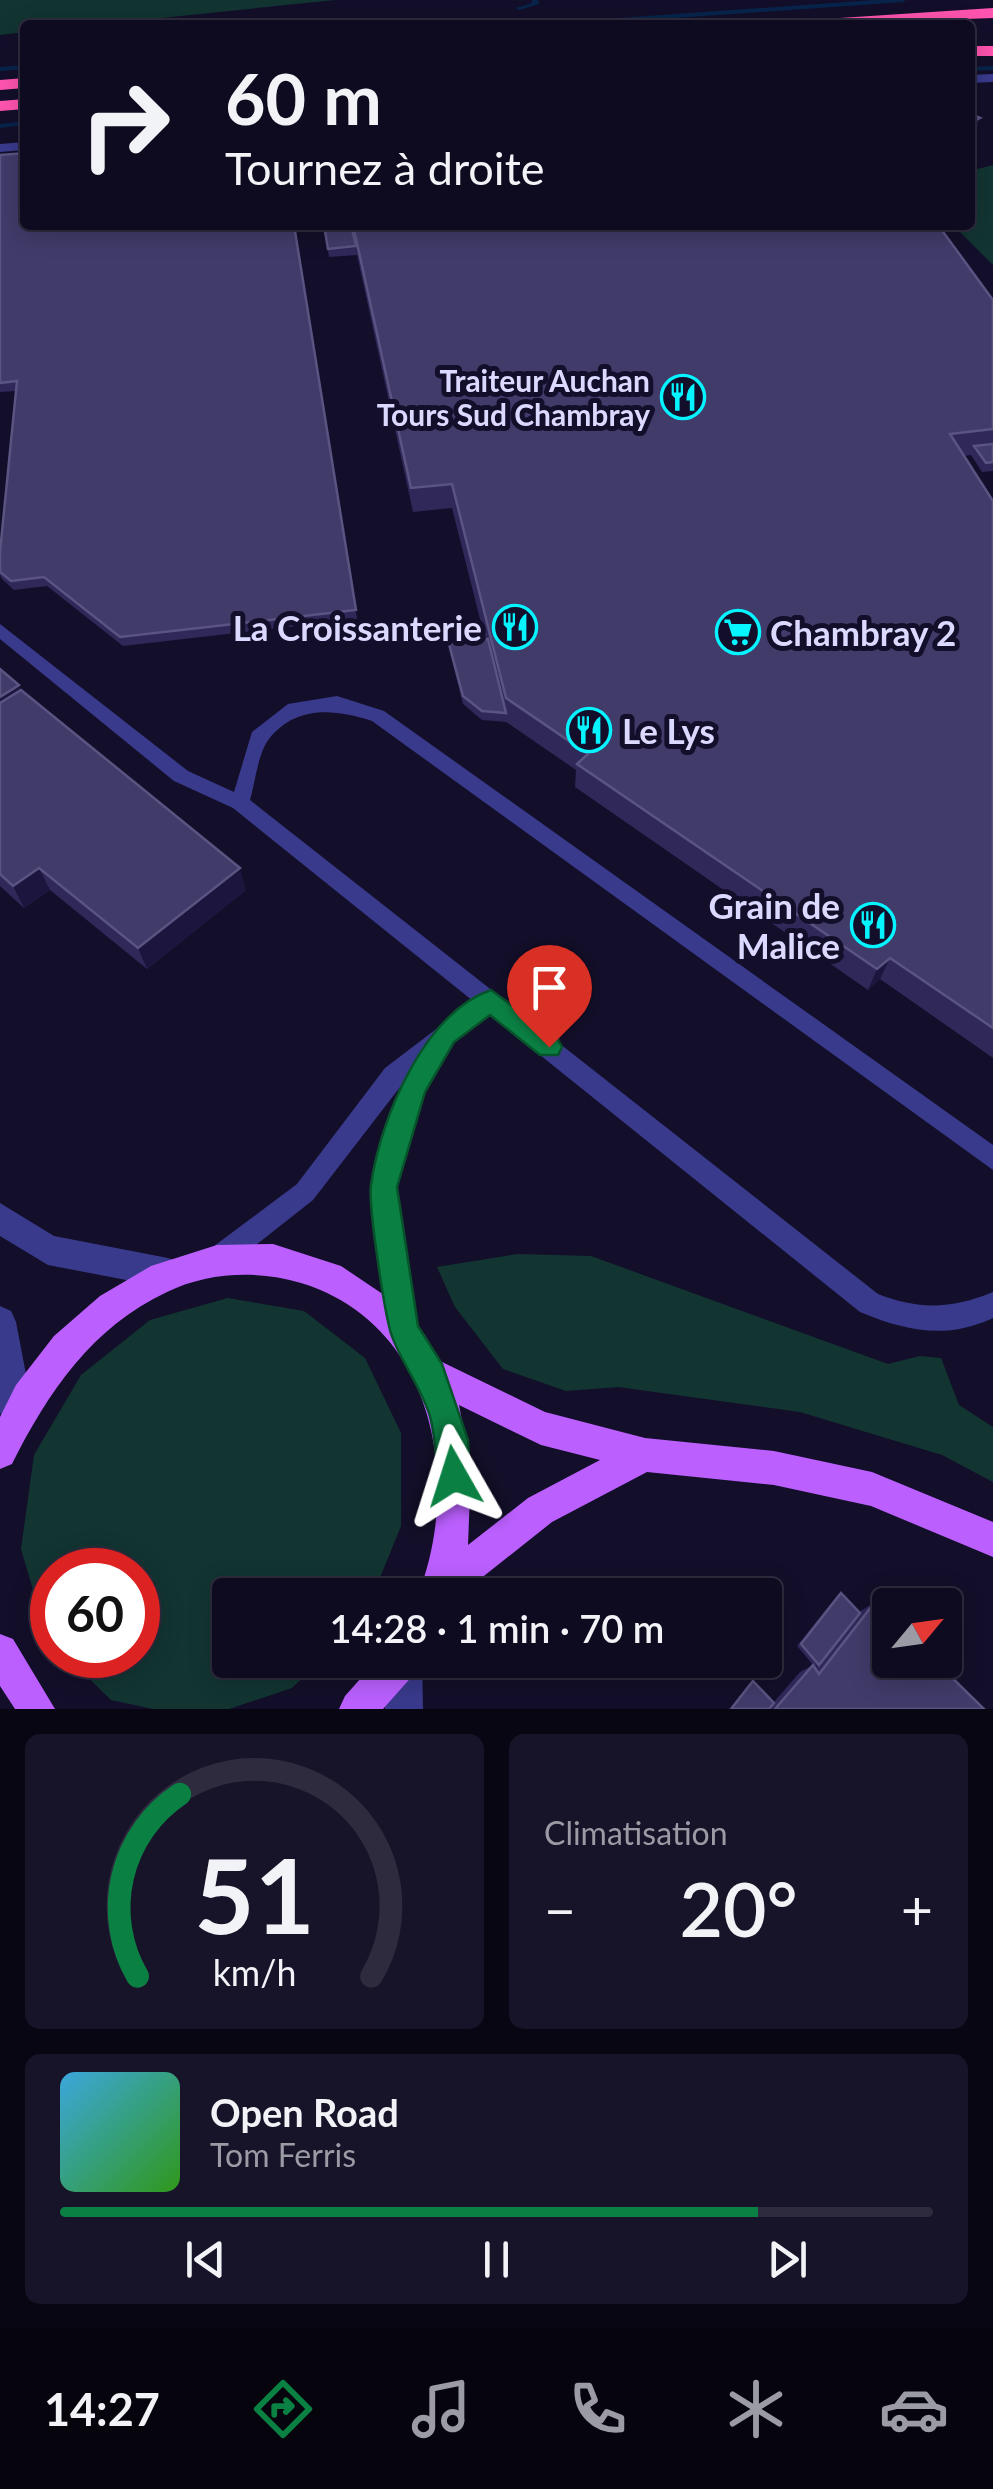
<!DOCTYPE html>
<html lang="fr">
<head>
<meta charset="utf-8">
<style>
  body { margin:0; font-family:Lato,sans-serif; background:#171429; color:#f1f3f6; height:100vh; display:flex; flex-direction:column; font-size:38px; white-space:nowrap }
  * { box-sizing:border-box; margin:0 }
  p { font-size:32px; color:#9b9ba5 }
  .icon { flex:none; width:55px; height:55px; fill:none; stroke:currentColor; stroke-width:2; stroke-linecap:round; stroke-linejoin:round }
  .map { position:relative; height:1709px; overflow:hidden }
  .panel { display:flex; flex-direction:column; gap:25px; padding:25px; background:#080612; flex:1 }
  .panel>* { flex:none }
  .guide { position:absolute; left:20px; top:20px; width:955px; height:210px; border-radius:10px; box-shadow:0 5px 25px #0003,0 0 0 2px #2e2b3e; background:#0e0b20; color:#f1f3f6; overflow:hidden }
  .needle { width:65px; rotate:61deg }
  .controls { position:absolute; left:872px; top:1588px; display:grid; gap:20px }
  .controls a { display:grid; place-items:center; width:90px; height:90px; border-radius:10px; background:#0e0b20; box-shadow:0 5px 25px #0003,0 0 0 2px #2e2b3e; font-size:50px }
  .speed { position:absolute; left:30px; top:1548px; display:flex; gap:20px; font-size:50px; font-weight:700; text-align:center }
  .speed>* { display:grid; place-content:center; width:130px; height:130px; border-radius:50%; background:#0e0b20; box-shadow:0 5px 25px #0003,0 0 0 2px #2e2b3e; line-height:1 }
  .speed .limit { border:15px solid #d22; background:#fff; color:#111 }
  .pin { position:absolute; display:grid; place-items:center; width:85px; height:85px; color:#fff; margin:-102px -42px; border-radius:50% 50% 50% 0; rotate:-45deg; box-shadow:0 0 10px #0007 }
  .pin .icon { rotate:45deg }
  .me { position:absolute; width:110px; margin:-55px; rotate:354deg; stroke-linejoin:round; filter:drop-shadow(0 0 8px #0008) }
  .turn { display:flex; align-items:center; gap:35px; height:210px; padding:0 40px; font-size:45px }
  .turn .icon { width:130px; height:130px; stroke-width:2.5 }
  .turn b { display:block; font-size:70px; line-height:85px }
  .big { font-size:75px; font-weight:600; line-height:1.1 }
  .panel .tile { flex:1; display:flex; flex-direction:column; justify-content:center; gap:15px; min-width:0; padding:0 35px; border-radius:15px; background:#171429 }
  .panel .dial { align-items:center; gap:0 }
  .dial svg { height:260px; overflow:visible; fill:none; stroke:#2e2b3e; stroke-width:7; stroke-linecap:round; text-anchor:middle }
  .dial text { fill:#f1f3f6; stroke:none }
  .song { display:flex; align-items:center; gap:30px }
  .cover { width:120px; height:120px; border-radius:15px; background:linear-gradient(135deg,hsl(200 70% 55%),hsl(110 70% 35%)) }
  .played { height:10px; border-radius:5px; background:linear-gradient(90deg,#0b8043 80%,#2e2b3e 80%) }
  .keys { display:flex; justify-content:space-around; direction:ltr }
  .heat { display:flex; justify-content:space-between; align-items:center; font-size:55px; direction:ltr }
  .panel .tiles { flex:1; display:grid; gap:25px; grid-template-columns:1fr 1fr }
  .tile:last-child { grid-column:span 2 }
  .trip { position:absolute; left:212px; top:1578px; width:570px; height:100px; border-radius:10px; background:#0e0b20; box-shadow:0 5px 25px #0003,0 0 0 2px #2e2b3e; font-weight:600; line-height:100px; text-align:center }
  .menu { display:flex; height:160px; justify-content:space-around; align-items:center; background:#06040d; color:#9b9ba5 }
  .menu .icon { width:70px; height:70px }
  .menu .selected { color:#0b8043 }
  .menu b { font-size:45px; color:#f1f3f6 }
  .map>svg:first-child { display:block }
  .green { fill:#123532 }
  .lines { fill:none; stroke-linecap:round; stroke-linejoin:round }
  .stream { fill:#08244b; fill-rule:evenodd }
  .service { fill:#393a8b; fill-rule:evenodd }
  .minor { fill:#393a8b; fill-rule:evenodd }
  .tertiary { fill:#393a8b; fill-rule:evenodd }
  .primary { fill:#bb60ff; fill-rule:evenodd }
  .motorway { fill:#ff54b0; fill-rule:evenodd }
  .wall { fill:#2f2859 }
  .shaded-wall { fill:#1c163e }
  .building { fill:#413b6a; stroke:#5a5482; stroke-width:2.5 }
  .route { fill:#0b8043; stroke:#07532c; stroke-width:2.5 }
  .labels { text-anchor:middle; dominant-baseline:central; stroke-width:10; stroke-linejoin:round; paint-order:stroke }
  .far-poi-label { font-size:30px; font-weight:bold; fill:#dbd9ff; stroke:#130f2a; text-anchor:end }
  .poi-label { font-size:35px; font-weight:bold; fill:#dbd9ff; stroke:#130f2a; text-anchor:end }
</style>
</head>
<body>
<div class="map">
<svg width="993" height="1709" viewBox="0 0 993 1709">
  <rect width="100%" height="100%" fill="#130f2a"/>
  <path class="green" d="M 0,0 L 335,0 L 93,25 L 25,25 L 25,32 L 0,35 Z
    M 993,165 L 993,265 L 953,225 L 970,225 L 970,171 Z
    M 517,1254 L 591,1256 L 888,1364 L 920,1356 L 941,1358 L 959,1405 L 993,1427 L 993,1482 L 942,1455 L 800,1412 L 618,1387 L 566,1391 L 503,1369 L 455,1307 L 437,1267 Z
    M 228,1298 L 304,1311 L 365,1358 L 401,1433 L 401,1526 L 373,1595 L 230,1595 L 230,1660 L 321,1660 L 292,1688 L 229,1709 L 153,1709 L 111,1700 L 65,1655 L 138,1655 L 138,1570 L 52,1570 L 52,1643 L 47,1637 L 21,1549 L 34,1455 L 81,1375 L 150,1320 Z"/>
  <g class="lines">
    <path class="stream" d="M 532,0 L 538,0 L 539,4 L 519,10 L 516,8 L 532,3 Z
      M 874,0 L 906,0 L 903,2 L 578,25 L 544,25 L 548,23 Z
      M 25,65 L 25,69 L 0,71 L 0,67 Z
      M 993,66 L 993,70 L 970,71 L 970,67 Z
      M 25,121 L 25,125 L 0,128 L 0,124 Z"/>
    <path class="service" d="M 0,624 L 188,771 L 234,792 L 252,732 L 288,704 L 337,696 L 384,711 L 993,1145 L 993,1170 L 372,721 C 335,709 296,705 269,739 C 258,753 255,783 250,800 L 878,1294 C 919,1310 952,1309 993,1292 L 993,1318 C 946,1340 906,1331 860,1312 L 489,1014 L 452,1043 L 423,1091 L 396,1187 L 417,1331 L 413,1340 L 404,1344 L 395,1340 L 391,1331 L 372,1187 L 407,1078 L 313,1200 L 224,1270 L 215,1273 L 206,1270 L 203,1261 L 206,1252 L 297,1184 L 385,1068 L 473,1001 L 233,808 L 174,781 L 0,639 Z"/>
    <path class="minor" d="M 993,74 L 993,82 L 970,83 L 970,75 Z
      M 25,142 L 25,150 L 0,152 L 0,144 Z"/>
    <path class="tertiary" d="M 0,1203 L 54,1236 L 168,1258 L 179,1262 L 184,1273 L 179,1284 L 168,1288 L 48,1265 L 0,1236 Z
      M 0,1306 L 11,1311 L 16,1322 L 33,1411 L 28,1423 L 16,1428 L 4,1423 L 0,1412 Z
      M 386,1660 L 422,1660 L 423,1709 L 385,1709 Z"/>
    <path class="primary" d="M 273,1244 L 341,1266 L 396,1303 L 425,1335 L 440,1361 L 545,1412 L 645,1438 L 774,1451 L 872,1472 L 993,1522 L 993,1557 L 871,1506 L 774,1485 L 647,1472 L 552,1522 L 460,1595 L 418,1595 C 463,1479 433,1323 301,1283 C 258,1270 208,1272 167,1292 C 92,1327 48,1392 12,1464 L 0,1469 L 0,1417 L 16,1385 L 54,1336 L 100,1296 L 151,1266 L 217,1245 ZM 459,1405 L 541,1445 L 600,1460 L 528,1498 L 468,1545 L 471,1468 Z
      M 0,1634 L 13,1639 L 55,1709 L 15,1709 L 0,1686 Z
      M 377,1660 L 420,1660 L 415,1673 L 383,1709 L 339,1709 L 345,1696 Z"/>
    <path class="motorway" d="M 993,8 L 993,18 L 801,25 L 809,20 Z
      M 970,46 L 993,46 L 993,56 L 970,56 Z
      M 25,78 L 25,88 L 0,90 L 0,80 Z
      M 25,99 L 25,109 L 0,111 L 0,101 Z"/>
  </g>
  <path class="wall" d="M 0,155 L 294,225 L 357,619 L 123,646 L 47,586 L 14,590 L 2,579 L 0,575 L 0,552 L 16,391 L 0,392 Z
    M 324,225 L 938,225 L 993,300 L 993,471 L 982,472 L 971,455 L 964,456 L 993,501 L 993,1058 L 880,979 L 868,990 L 575,787 L 576,770 L 506,722 L 482,720 L 463,704 L 450,653 L 449,644 L 485,639 L 452,508 L 413,512 L 357,255 L 329,257 Z
    M 0,669 L 21,690 L 246,890 L 147,969 L 50,890 L 24,908 L 0,886 Z
    M 841,1593 L 859,1612 L 875,1602 L 984,1709 L 730,1709 L 750,1683 L 753,1681 L 774,1702 L 800,1672 L 813,1665 L 815,1668 L 818,1665 L 815,1667 L 797,1646 L 837,1596 Z"/>
  <path class="shaded-wall" d="M 980,118 L 973,140 L 970,142 L 970,123 Z
    M 19,685 L 31,714 L 0,734 L 0,697 Z
    M 39,868 L 50,890 L 24,908 L 13,886 Z
    M 240,868 L 246,890 L 147,969 L 138,948 Z
    M 890,958 L 880,979 L 868,990 L 877,969 Z"/>
  <path class="building" d="M 970,114 L 980,118 L 970,123 Z
    M 25,153 L 25,225 L 294,225 L 356,610 L 120,637 L 44,577 L 11,581 L 0,572 L 0,552 L 17,381 L 0,383 L 0,155 Z
    M 324,225 L 351,225 L 356,246 L 328,249 Z
    M 353,225 L 938,225 L 993,300 L 993,429 L 950,434 L 993,501 L 993,1028 L 890,958 L 877,969 L 577,764 L 588,754 L 506,698 L 452,484 L 411,488 Z
    M 993,444 L 993,462 L 986,463 L 974,446 Z
    M 488,639 L 506,713 L 482,711 L 463,696 L 449,644 Z
    M 0,669 L 19,685 L 0,697 Z
    M 21,690 L 240,868 L 138,948 L 39,868 L 13,886 L 0,874 L 0,703 Z
    M 841,1593 L 860,1613 L 819,1665 L 801,1644 Z
    M 875,1602 L 890,1617 L 890,1660 L 934,1660 L 984,1709 L 775,1709 L 813,1665 L 819,1674 Z
    M 753,1681 L 774,1703 L 769,1709 L 731,1709 Z"/>
  <path class="route" d="M 491,990 L 558,1039 L 562,1047 L 558,1055 L 540,1055 L 490,1015 L 454,1042 L 425,1092 L 397,1187 L 418,1326 L 442,1364 L 468,1440 L 470,1476 L 465,1487 L 454,1492 L 443,1487 C 434,1465 437,1437 429,1413 C 419,1383 396,1354 390,1330 C 384,1307 368,1205 371,1185 C 380,1119 424,1013 491,990 Z"/>
  <defs>
    <symbol id="restaurant-ring" viewBox="-11 -11 22 22"><circle r="9.5" fill="#130f2a" stroke="#05f4ff" stroke-width="1.5"/><path d="M-5-6h1v4h1v-4h1v4h1v-4h1v5L-1.5 .5V6h-2V.5L-5-1ZM5-6V6H3V1.5H1.5Q1.5-4 5-6Z" fill="#05f4ff"/></symbol>
    <symbol id="supermarket-ring" viewBox="-11 -11 22 22"><circle r="9.5" fill="#130f2a" stroke="#05f4ff" stroke-width="1.5"/><path d="M-6-5.5h2.5l.6 2H6L4.5 2H-2.5L-4.4-4H-6ZM-1.5 3.2a1.3 1.3 0 1 0 .1 0ZM3 3.2a1.3 1.3 0 1 0 .1 0Z" fill="#05f4ff"/></symbol>
  </defs>
  <g fill-rule="evenodd">
    <use href="#restaurant-ring" x="658" y="372" width="50" height="50"/>
    <use href="#restaurant-ring" x="490" y="602" width="50" height="50"/>
    <use href="#supermarket-ring" x="713" y="607" width="50" height="50"/>
    <use href="#restaurant-ring" x="564" y="705" width="50" height="50"/>
    <use href="#restaurant-ring" x="848" y="900" width="50" height="50"/>
  </g>
  <g class="labels">
    <g class="far-poi-label">
      <text x="650" y="380">Traiteur Auchan<tspan x="650" dy="34">Tours Sud Chambray</tspan></text>
    </g>
    <g class="poi-label">
      <text x="482" y="627">La Croissanterie</text>
      <text x="770" y="632" text-anchor="start">Chambray 2</text>
      <text x="622" y="730" text-anchor="start">Le Lys</text>
      <text x="840" y="905">Grain de<tspan x="840" dy="40">Malice</tspan></text>
    </g>
  </g>
</svg>
<div class="controls">
<a><svg class="needle" viewBox="-14 -14 28 28"><path d="M0-13l5 13h-10z" fill="#e53935"/><path d="M0 13l5-13h-10z" fill="#9b9ba5"/></svg></a>
</div>
<div class="speed"><div class="limit">60</div></div>
<div class="pin" style="left:549px;top:1047px;background:#d93025"><svg class="icon" aria-label="arrive" viewBox="0 0 24 24"><path d="M6 21V4h12l-3 4 3 4H6"/></svg></div>
<svg class="me" style="left:454px;top:1476px" viewBox="-20 -20 40 40"><path d="M0-17L14 15 0 8-14 15z" fill="#0b8043" stroke="#fff" stroke-width="4"/></svg>
<div class="trip">14:28 · 1 min · 70 m</div>
<div class="guide">
<div class="turn"><svg class="icon" aria-label="right" viewBox="0 0 24 24"><path d="M7 20v-9h11M14 6l5 5-5 5"/></svg><div><b>60 m</b>Tournez à droite</div></div>
</div>
</div>
<section class="panel">
<div class="tiles">
<div class="tile dial"><svg viewBox="0 0 100 80">
<path d="M14 69A42 42 0 1 1 86 69"/>
<path d="M14 69A42 42 0 0 1 27 13" stroke="#0b8043"/>
<text x="50" y="56" font-size="32" font-weight="700">51</text>
<text x="50" y="72" font-size="11">km/h</text>
</svg></div>
<div class="tile"><p>Climatisation</p>
<div class="heat"><a>−</a><b class="big">20°</b><a>+</a></div>
</div>
<div class="tile">
<div class="song"><i class="cover"></i><div><b>Open Road</b><p>Tom Ferris</p></div></div>
<div class="played"></div>
<div class="keys"><svg class="icon" aria-label="previous" viewBox="0 0 24 24"><path d="M18 5L8 12l10 7zM5 5v14"/></svg><svg class="icon" aria-label="pause" viewBox="0 0 24 24"><path d="M8 5v14M16 5v14"/></svg><svg class="icon" aria-label="next" viewBox="0 0 24 24"><path d="M6 5l10 7-10 7zM19 5v14"/></svg></div>
</div>
</div>
</section>
<nav class="menu">
<b>14:27</b>
<svg class="icon selected" aria-label="directions" viewBox="0 0 24 24"><path d="M12 3l9 9-9 9-9-9zM9 14v-3h6M13 9l2 2-2 2"/></svg>
<svg class="icon" aria-label="music" viewBox="0 0 24 24"><path d="M9 18V5l10-2v13"/><circle cx="6" cy="18" r="3"/><circle cx="16" cy="16" r="3"/></svg>
<svg class="icon" aria-label="phone" viewBox="0 0 24 24"><path d="M5 4h4l2 5-3 2q2 4 5 5l2-3 5 2v4C11 20 4 13 5 4z"/></svg>
<svg class="icon" aria-label="climate" viewBox="0 0 24 24"><path d="M12 3v18M4 7l16 10M4 17L20 7"/></svg>
<svg class="icon" aria-label="car" viewBox="0 0 24 24"><path d="M5 17H2v-5l4-1 3-4h7l3 4 3 1v5h-3M9 17h6M6 11h13"/><circle cx="7" cy="17" r="2"/><circle cx="17" cy="17" r="2"/></svg>
</nav>
</body>
</html>
